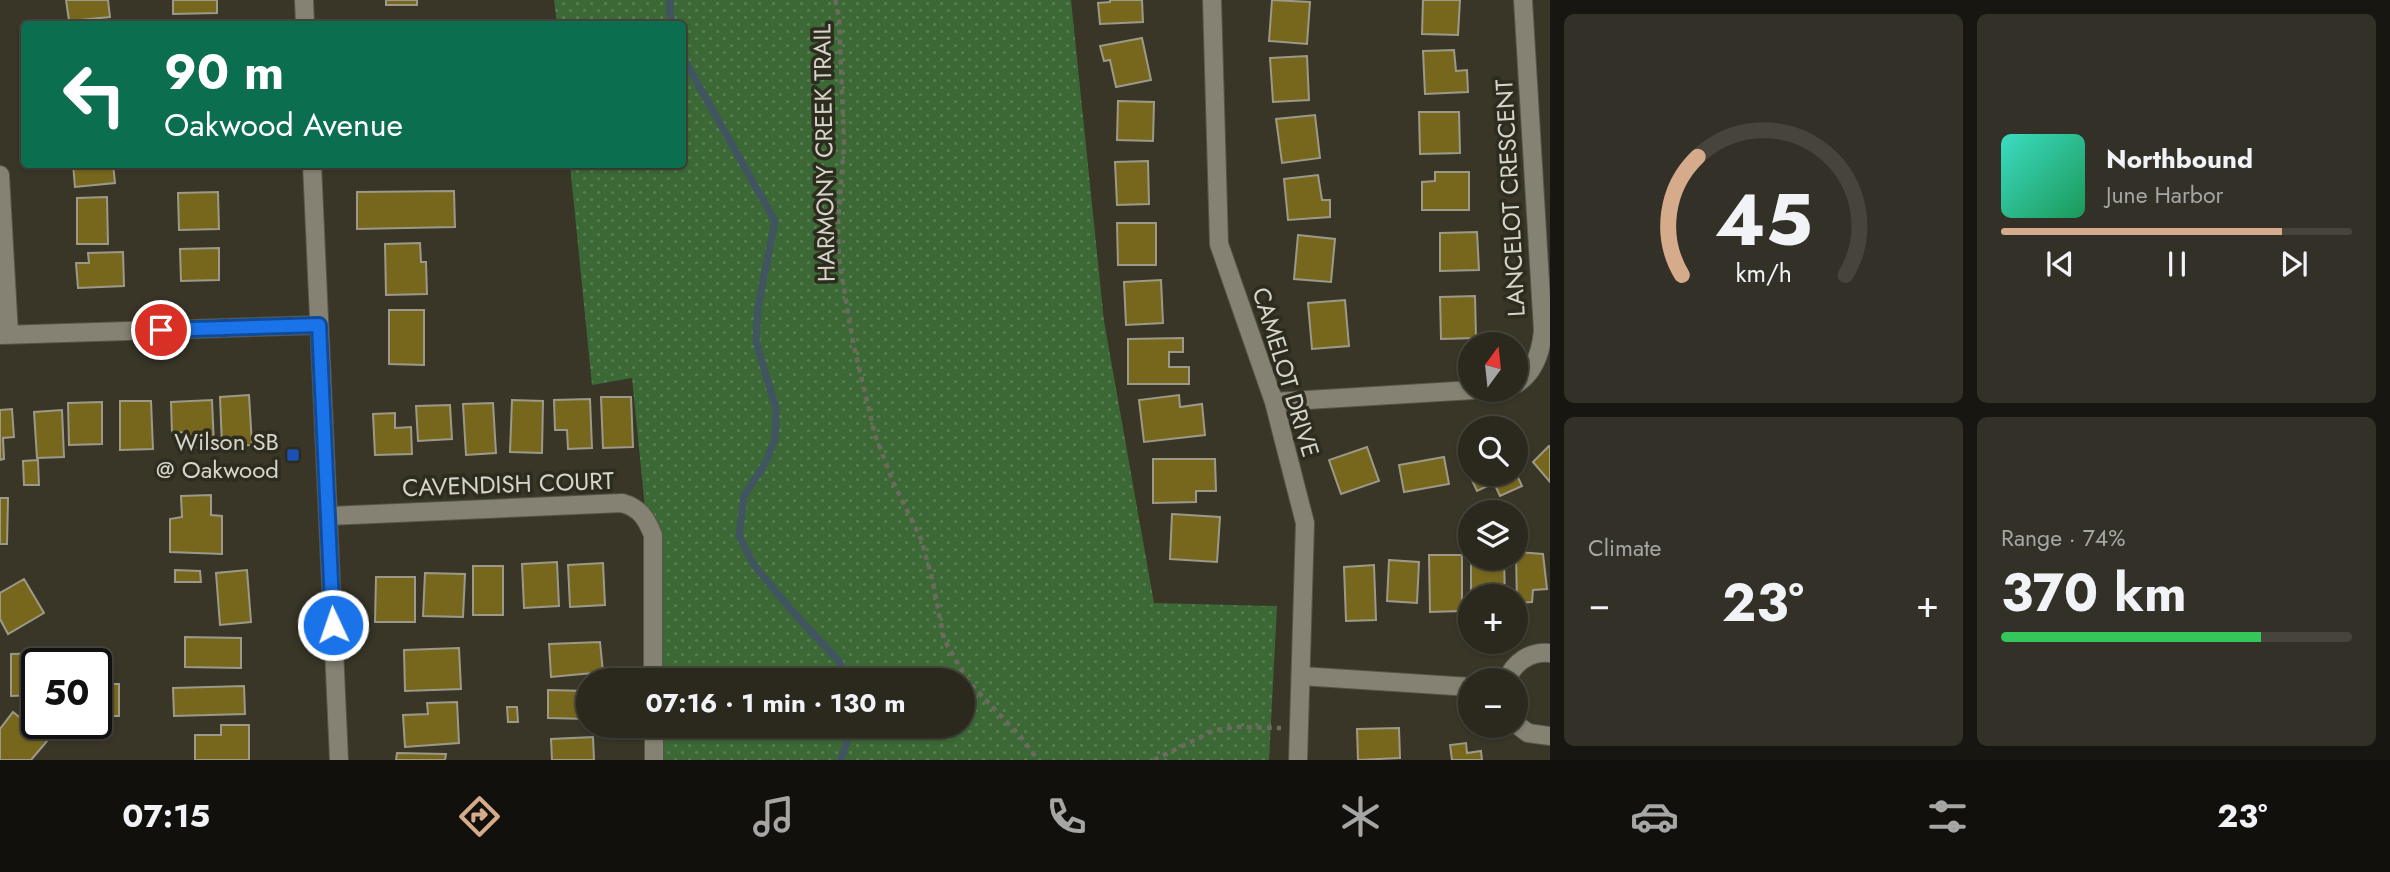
<!DOCTYPE html>
<html lang="en">
<head>
<meta charset="utf-8">
<style>
  body { margin:0; font-family:Jost,sans-serif; background:#333027; color:#f1f3f6; height:100vh; display:flex; flex-direction:column; font-size:26px; white-space:nowrap }
  * { box-sizing:border-box; margin:0 }
  p { font-size:23px; color:#a6a6a4 }
  .icon { flex:none; width:38px; height:38px; fill:none; stroke:currentColor; stroke-width:2; stroke-linecap:round; stroke-linejoin:round }
  .map { position:relative; flex:1; overflow:hidden }
  .side { display:flex; flex-direction:column; gap:14px; padding:14px; background:#181610; width:840px }
  .side>* { flex:none }
  .guide { position:absolute; left:21px; top:21px; width:665px; height:147px; border-radius:7px; box-shadow:0 2px 5px #0004,0 0 0 2px #47443c; background:#0b6e4f; color:#fff; overflow:hidden }
  .needle { width:46px; rotate:15deg }
  .tools { position:absolute; left:1458px; top:332px; display:grid; gap:14px }
  .tools a { display:grid; place-items:center; width:70px; height:70px; border-radius:50%; background:#2b281e; box-shadow:0 2px 5px #0004,0 0 0 2px #47443c; font-size:35px }
  .speed { position:absolute; left:21px; top:648px; display:flex; gap:14px; font-size:35px; font-weight:700; text-align:center }
  .speed>* { display:grid; place-content:center; width:91px; height:91px; border-radius:50%; background:#2b281e; box-shadow:0 2px 5px #0004,0 0 0 2px #47443c; line-height:1 }
  .speed .limit { border:4px solid #111; border-radius:10px; background:#fff; color:#111 }
  .pin { position:absolute; display:grid; place-items:center; width:60px; height:60px; color:#fff; margin:-30px; border:4px solid #fff; border-radius:50%; box-shadow:0 2px 7px #0007 }
  .me { position:absolute; width:77px; margin:-38px; rotate:357deg; stroke-linejoin:round; filter:drop-shadow(0 0 5px #0008) }
  .turn { display:flex; align-items:center; gap:24px; height:147px; padding:0 28px; font-size:32px }
  .turn .icon { width:91px; height:91px; stroke-width:2.5 }
  .turn b { display:block; font-size:49px; line-height:60px }
  .big { font-size:52px; font-weight:700; line-height:1.1 }
  .side .tile { flex:1; display:flex; flex-direction:column; justify-content:center; gap:10px; min-width:0; padding:0 24px; border-radius:10px; background:#333027 }
  .side .dial { align-items:center; gap:0 }
  .dial svg { height:182px; overflow:visible; fill:none; stroke:#47443c; stroke-width:7; stroke-linecap:round; text-anchor:middle }
  .dial text { fill:#f1f3f6; stroke:none }
  .song { display:flex; align-items:center; gap:21px }
  .cover { width:84px; height:84px; border-radius:10px; background:linear-gradient(135deg,hsl(170 70% 55%),hsl(150 70% 35%)) }
  .played { height:7px; border-radius:4px; background:linear-gradient(90deg,#d6ab8b 80%,#47443c 80%) }
  .keys { display:flex; justify-content:space-around; direction:ltr }
  .heat { display:flex; justify-content:space-between; align-items:center; font-size:38px; direction:ltr }
  .charge { height:10px; border-radius:5px; background:linear-gradient(90deg,#34c759 74%,#47443c 0) }
  .side .tiles { flex:1; display:grid; gap:14px; grid-template-columns:repeat(2,1fr) }
  .trip { position:absolute; left:576px; top:668px; width:399px; height:70px; border-radius:35px; background:#2b281e; box-shadow:0 2px 5px #0004,0 0 0 2px #47443c; font-weight:700; line-height:70px; text-align:center }
  .tab-bar { display:flex; height:112px; justify-content:space-around; align-items:center; background:#11100c; color:#a6a6a4 }
  .tab-bar .icon { width:49px; height:49px }
  .tab-bar .current { color:#d6ab8b }
  .tab-bar b { font-size:32px; color:#f1f3f6 }
  main { display:flex; flex:1; min-height:0 }
  .map>svg:first-child { display:block }
  .park { fill:url(#park-dots) }
  .lines { fill:none; stroke-linecap:round; stroke-linejoin:round }
  .stream { stroke:#405461; stroke-width:7 }
  .building { fill:#77671d; stroke:#9c9989; stroke-width:2 }
  .minor-casing { stroke:#575449; stroke-width:20 }
  .secondary-casing { stroke:#575449; stroke-width:20 }
  .path { stroke:#6c6a5e; stroke-width:4.5; stroke-dasharray:5 5; stroke-linecap:butt }
  .minor { stroke:#858273; stroke-width:18 }
  .secondary { stroke:#858273; stroke-width:18 }
  .route-casing { stroke:#114b97; stroke-width:18 }
  .route { stroke:#1a73e8; stroke-width:12 }
  .transit-dot { fill:#1a4fb4; stroke:#2e2c1f; stroke-width:2.5 }
  .labels { text-anchor:middle; dominant-baseline:central; stroke-width:7; stroke-linejoin:round; paint-order:stroke }
  .street-label { font-size:24px; fill:#d6d5cc; stroke:#2e2c1f }
  .poi-label { font-size:24px; fill:#d6d5cc; stroke:#2e2c1f; text-anchor:end }
</style>
</head>
<body>
<main>
<div class="map">
<svg width="1550" height="760" viewBox="0 0 1550 760">
  <defs>
    <pattern id="park-dots" width="8" height="8" patternUnits="userSpaceOnUse" patternTransform="scale(1.75)"><rect width="8" height="8" fill="#3c6836"/><path d="M2 2h.1M6 6h.1" fill="none" stroke="#577d52" stroke-width="1.8" stroke-linecap="round"/></pattern>
  </defs>
  <rect width="100%" height="100%" fill="#393628"/>
  <path class="park" d="M 554,0 L 1071,0 L 1104,321 L 1154,603 L 1277,606 L 1269,760 L 654,760 L 654,726 L 962,726 L 962,681 L 653,681 L 646,518 L 632,378 L 592,385 L 570,165 L 682,164 L 682,24 L 557,24 Z"/>
  <g class="lines">
    <path class="stream" d="M 670,0 L 670,15 L 673,24
      M 682,52 L 686,63 L 775,221 L 758,307 L 756,341 L 776,409 L 775,439 L 766,462 L 744,496 L 739,536 L 754,565 L 792,611 L 839,661 L 849,681
      M 841,760 L 852,726"/>
  </g>
  <path class="building" d="M 66,0 L 108,0 L 110,17 L 69,21 Z
    M 173,0 L 217,0 L 217,13 L 173,14 Z
    M 386,0 L 417,0 L 417,5 L 386,5 Z
    M 1110,0 L 1142,0 L 1143,22 L 1100,24 L 1098,3 L 1110,2 Z
    M 1272,0 L 1310,2 L 1307,44 L 1269,41 Z
    M 1423,0 L 1460,0 L 1458,35 L 1422,34 Z
    M 1142,38 L 1151,80 L 1116,87 L 1110,60 L 1104,61 L 1100,46 Z
    M 1454,50 L 1456,71 L 1467,70 L 1468,92 L 1425,94 L 1423,51 Z
    M 1307,56 L 1309,100 L 1273,102 L 1270,58 Z
    M 1118,101 L 1154,102 L 1153,141 L 1117,140 Z
    M 1419,112 L 1459,112 L 1460,153 L 1420,154 Z
    M 1315,115 L 1320,158 L 1282,163 L 1276,119 Z
    M 1148,161 L 1149,204 L 1117,205 L 1115,162 Z
    M 73,164 L 113,164 L 115,183 L 75,187 Z
    M 176,164 L 217,164 L 217,167 L 176,169 Z
    M 1435,172 L 1469,172 L 1469,210 L 1422,210 L 1422,182 L 1435,181 Z
    M 1318,175 L 1322,200 L 1330,200 L 1330,217 L 1288,220 L 1284,179 Z
    M 454,191 L 455,227 L 357,229 L 357,192 Z
    M 218,192 L 219,229 L 179,230 L 178,193 Z
    M 107,197 L 108,244 L 77,244 L 77,198 Z
    M 1117,223 L 1156,223 L 1156,265 L 1118,265 Z
    M 1477,232 L 1479,270 L 1440,271 L 1440,233 Z
    M 1298,235 L 1335,239 L 1331,282 L 1294,279 Z
    M 420,243 L 421,262 L 426,262 L 427,294 L 386,295 L 385,244 Z
    M 219,248 L 219,280 L 181,281 L 180,249 Z
    M 123,252 L 124,286 L 78,288 L 76,263 L 89,263 L 88,253 Z
    M 1161,280 L 1163,323 L 1126,325 L 1124,282 Z
    M 1475,296 L 1476,338 L 1441,339 L 1440,297 Z
    M 1345,300 L 1349,346 L 1312,349 L 1308,303 Z
    M 389,310 L 424,310 L 424,365 L 389,364 Z
    M 1183,338 L 1183,352 L 1169,352 L 1169,367 L 1189,367 L 1189,384 L 1128,384 L 1128,339 Z
    M 249,395 L 252,445 L 222,446 L 220,397 Z
    M 1179,395 L 1180,407 L 1202,404 L 1205,435 L 1144,442 L 1139,400 Z
    M 601,397 L 631,397 L 633,447 L 603,448 Z
    M 590,399 L 592,448 L 568,449 L 567,430 L 555,430 L 554,400 Z
    M 212,400 L 214,446 L 187,448 L 186,432 L 172,433 L 171,402 Z
    M 512,400 L 543,401 L 542,453 L 510,452 Z
    M 120,401 L 151,401 L 153,449 L 120,450 Z
    M 102,402 L 102,444 L 69,445 L 68,403 Z
    M 493,403 L 496,453 L 466,455 L 463,404 Z
    M 450,405 L 452,439 L 418,441 L 416,406 Z
    M 12,409 L 14,437 L 3,438 L 4,459 L 0,460 L 0,410 Z
    M 62,410 L 64,457 L 37,458 L 34,412 Z
    M 395,413 L 395,428 L 411,427 L 412,454 L 375,455 L 373,414 Z
    M 1549,446 L 1550,447 L 1550,482 L 1533,462 Z
    M 1367,447 L 1379,481 L 1341,494 L 1329,460 Z
    M 1470,455 L 1470,474 L 1516,473 L 1522,486 L 1500,496 L 1494,483 L 1477,491 L 1462,459 Z
    M 1444,457 L 1449,484 L 1404,492 L 1399,465 Z
    M 1153,459 L 1215,459 L 1216,491 L 1196,491 L 1196,502 L 1153,503 Z
    M 38,460 L 39,485 L 24,485 L 23,461 Z
    M 211,495 L 211,515 L 222,516 L 222,554 L 170,552 L 170,519 L 182,517 L 181,496 Z
    M 0,498 L 8,498 L 7,544 L 0,544 Z
    M 1172,514 L 1220,517 L 1217,562 L 1170,559 Z
    M 1516,552 L 1543,554 L 1547,589 L 1533,590 L 1532,602 L 1517,603 Z
    M 1429,555 L 1462,555 L 1462,611 L 1430,612 Z
    M 1471,558 L 1504,558 L 1505,597 L 1471,597 Z
    M 1389,560 L 1419,562 L 1417,603 L 1387,601 Z
    M 557,562 L 559,606 L 524,608 L 522,564 Z
    M 603,563 L 605,605 L 570,607 L 568,565 Z
    M 1374,565 L 1376,620 L 1346,621 L 1344,567 Z
    M 473,566 L 503,566 L 503,615 L 473,615 Z
    M 175,570 L 200,571 L 201,582 L 175,582 Z
    M 247,570 L 251,622 L 220,625 L 216,573 Z
    M 425,573 L 465,574 L 463,617 L 423,616 Z
    M 376,577 L 415,577 L 415,622 L 375,622 Z
    M 24,579 L 44,613 L 8,634 L 0,619 L 0,593 Z
    M 185,637 L 241,638 L 241,668 L 185,667 Z
    M 600,642 L 603,672 L 551,677 L 549,644 Z
    M 459,648 L 461,689 L 405,691 L 404,650 Z
    M 44,653 L 45,663 L 37,663 L 36,695 L 11,696 L 11,654 Z
    M 107,684 L 119,684 L 119,716 L 107,716 Z
    M 244,686 L 245,714 L 174,716 L 173,688 Z
    M 548,690 L 588,691 L 588,719 L 548,718 Z
    M 457,702 L 459,743 L 405,747 L 403,715 L 428,714 L 427,703 Z
    M 507,707 L 517,707 L 518,722 L 508,722 Z
    M 13,712 L 48,740 L 31,760 L 0,760 L 0,729 Z
    M 221,725 L 249,725 L 249,760 L 195,760 L 195,735 L 221,735 Z
    M 1399,728 L 1400,758 L 1358,760 L 1357,729 Z
    M 593,737 L 594,760 L 552,760 L 551,739 Z
    M 1466,743 L 1467,753 L 1481,751 L 1482,760 L 1452,760 L 1450,745 Z
    M 397,753 L 446,754 L 445,760 L 396,760 Z"/>
  <g class="lines">
    <defs>
      <path id="minor" d="M 1212,0 L 1219,244 L 1274,402 L 1305,523 L 1298,760
        M 0,175 L 9,334
        M 0,335 L 319,325
        M 1516,384 C 1534,373 1541,352 1543,331 L 1523,0
        M 1274,402 L 1473,390
        M 329,516 L 622,503 C 640,508 646,518 653,535 L 653,681
        M 1301,676 L 1470,687
        M 1506,681 C 1514,662 1530,651 1550,653
        M 1516,724 L 1528,733 L 1550,736
        M 654,726 L 654,760"/>
      <path id="secondary" d="M 304,0 L 305,24
        M 312,164 L 339,760"/>
    </defs>
    <use href="#minor" class="minor-casing"/>
    <use href="#secondary" class="secondary-casing"/>
    <path class="path" d="M 835,0 L 839,16 L 844,145 L 838,224 L 839,259 L 853,342 L 875,435 L 894,484 L 921,539 L 931,574 L 944,639 L 967,680 L 1021,737 L 1038,760
      M 1154,760 L 1215,730 L 1239,727 L 1281,728"/>
    <use href="#minor" class="minor"/>
    <use href="#secondary" class="secondary"/>
  </g>
  <g class="lines">
    <defs>
      <path id="route" d="M 161,330 L 319,325 L 333,625"/>
    </defs>
    <use href="#route" class="route-casing"/>
    <use href="#route" class="route"/>
  </g>
  <rect class="transit-dot" x="286" y="448" width="14" height="14" rx="3.5"/>
  <g class="labels">
    <g class="street-label">
      <text transform="translate(824 153) rotate(-91)">HARMONY CREEK TRAIL</text>
      <text transform="translate(1510 198) rotate(-93)">LANCELOT CRESCENT</text>
      <text transform="translate(1286 372) rotate(73)">CAMELOT DRIVE</text>
      <text transform="translate(508 484) rotate(-2)">CAVENDISH COURT</text>
    </g>
    <g class="poi-label">
      <text x="279" y="441">Wilson SB<tspan x="279" dy="28">@ Oakwood</tspan></text>
    </g>
  </g>
</svg>
<div class="tools">
<a><svg class="needle" viewBox="-14 -14 28 28"><path d="M0-13l5 13h-10z" fill="#e53935"/><path d="M0 13l5-13h-10z" fill="#a6a6a4"/></svg></a>
<a><svg class="icon" aria-label="search" viewBox="0 0 24 24"><circle cx="10" cy="10" r="6"/><path d="M15 15l6 6"/></svg></a>
<a><svg class="icon" aria-label="layers" viewBox="0 0 24 24"><path d="M12 4l9 5-9 5-9-5zM3 14l9 5 9-5"/></svg></a>
<a>+</a>
<a>−</a>
</div>
<div class="speed"><div class="limit">50</div></div>
<div class="pin" style="left:161px;top:330px;background:#d93025"><svg class="icon" aria-label="arrive" viewBox="0 0 24 24"><path d="M6 21V4h12l-3 4 3 4H6"/></svg></div>
<svg class="me" style="left:333px;top:625px" viewBox="-20 -20 40 40"><circle r="17" fill="#1a73e8" stroke="#fff" stroke-width="3"/><path d="M0-11L8 9 0 5-8 9z" fill="#fff"/></svg>
<div class="trip">07:16 · 1 min · 130 m</div>
<div class="guide">
<div class="turn"><svg class="icon" aria-label="left" viewBox="0 0 24 24"><path d="M17 20v-9H6M10 6l-5 5 5 5"/></svg><div><b>90 m</b>Oakwood Avenue</div></div>
</div>
</div>
<section class="side">
<div class="tiles">
<div class="tile dial"><svg viewBox="0 0 100 80">
<path d="M14 69A42 42 0 1 1 86 69"/>
<path d="M14 69A42 42 0 0 1 21 17" stroke="#d6ab8b"/>
<text x="50" y="56" font-size="32" font-weight="700">45</text>
<text x="50" y="72" font-size="11">km/h</text>
</svg></div>
<div class="tile">
<div class="song"><i class="cover"></i><div><b>Northbound</b><p>June Harbor</p></div></div>
<div class="played"></div>
<div class="keys"><svg class="icon" aria-label="previous" viewBox="0 0 24 24"><path d="M18 5L8 12l10 7zM5 5v14"/></svg><svg class="icon" aria-label="pause" viewBox="0 0 24 24"><path d="M8 5v14M16 5v14"/></svg><svg class="icon" aria-label="next" viewBox="0 0 24 24"><path d="M6 5l10 7-10 7zM19 5v14"/></svg></div>
</div>
<div class="tile"><p>Climate</p>
<div class="heat"><a>−</a><b class="big">23°</b><a>+</a></div>
</div>
<div class="tile"><p>Range · 74%</p><b class="big">370 km</b><div class="charge"></div></div>
</div>
</section>
</main>
<nav class="tab-bar">
<b>07:15</b>
<svg class="icon current" aria-label="directions" viewBox="0 0 24 24"><path d="M12 3l9 9-9 9-9-9zM9 14v-3h6M13 9l2 2-2 2"/></svg>
<svg class="icon" aria-label="music" viewBox="0 0 24 24"><path d="M9 18V5l10-2v13"/><circle cx="6" cy="18" r="3"/><circle cx="16" cy="16" r="3"/></svg>
<svg class="icon" aria-label="phone" viewBox="0 0 24 24"><path d="M5 4h4l2 5-3 2q2 4 5 5l2-3 5 2v4C11 20 4 13 5 4z"/></svg>
<svg class="icon" aria-label="climate" viewBox="0 0 24 24"><path d="M12 3v18M4 7l16 10M4 17L20 7"/></svg>
<svg class="icon" aria-label="car" viewBox="0 0 24 24"><path d="M5 17H2v-5l4-1 3-4h7l3 4 3 1v5h-3M9 17h6M6 11h13"/><circle cx="7" cy="17" r="2"/><circle cx="17" cy="17" r="2"/></svg>
<svg class="icon" aria-label="filters" viewBox="0 0 24 24"><path d="M4 7h16M4 17h16"/><circle cx="9" cy="7" r="2"/><circle cx="15" cy="17" r="2"/></svg>
<b>23°</b>
</nav>
</body>
</html>
